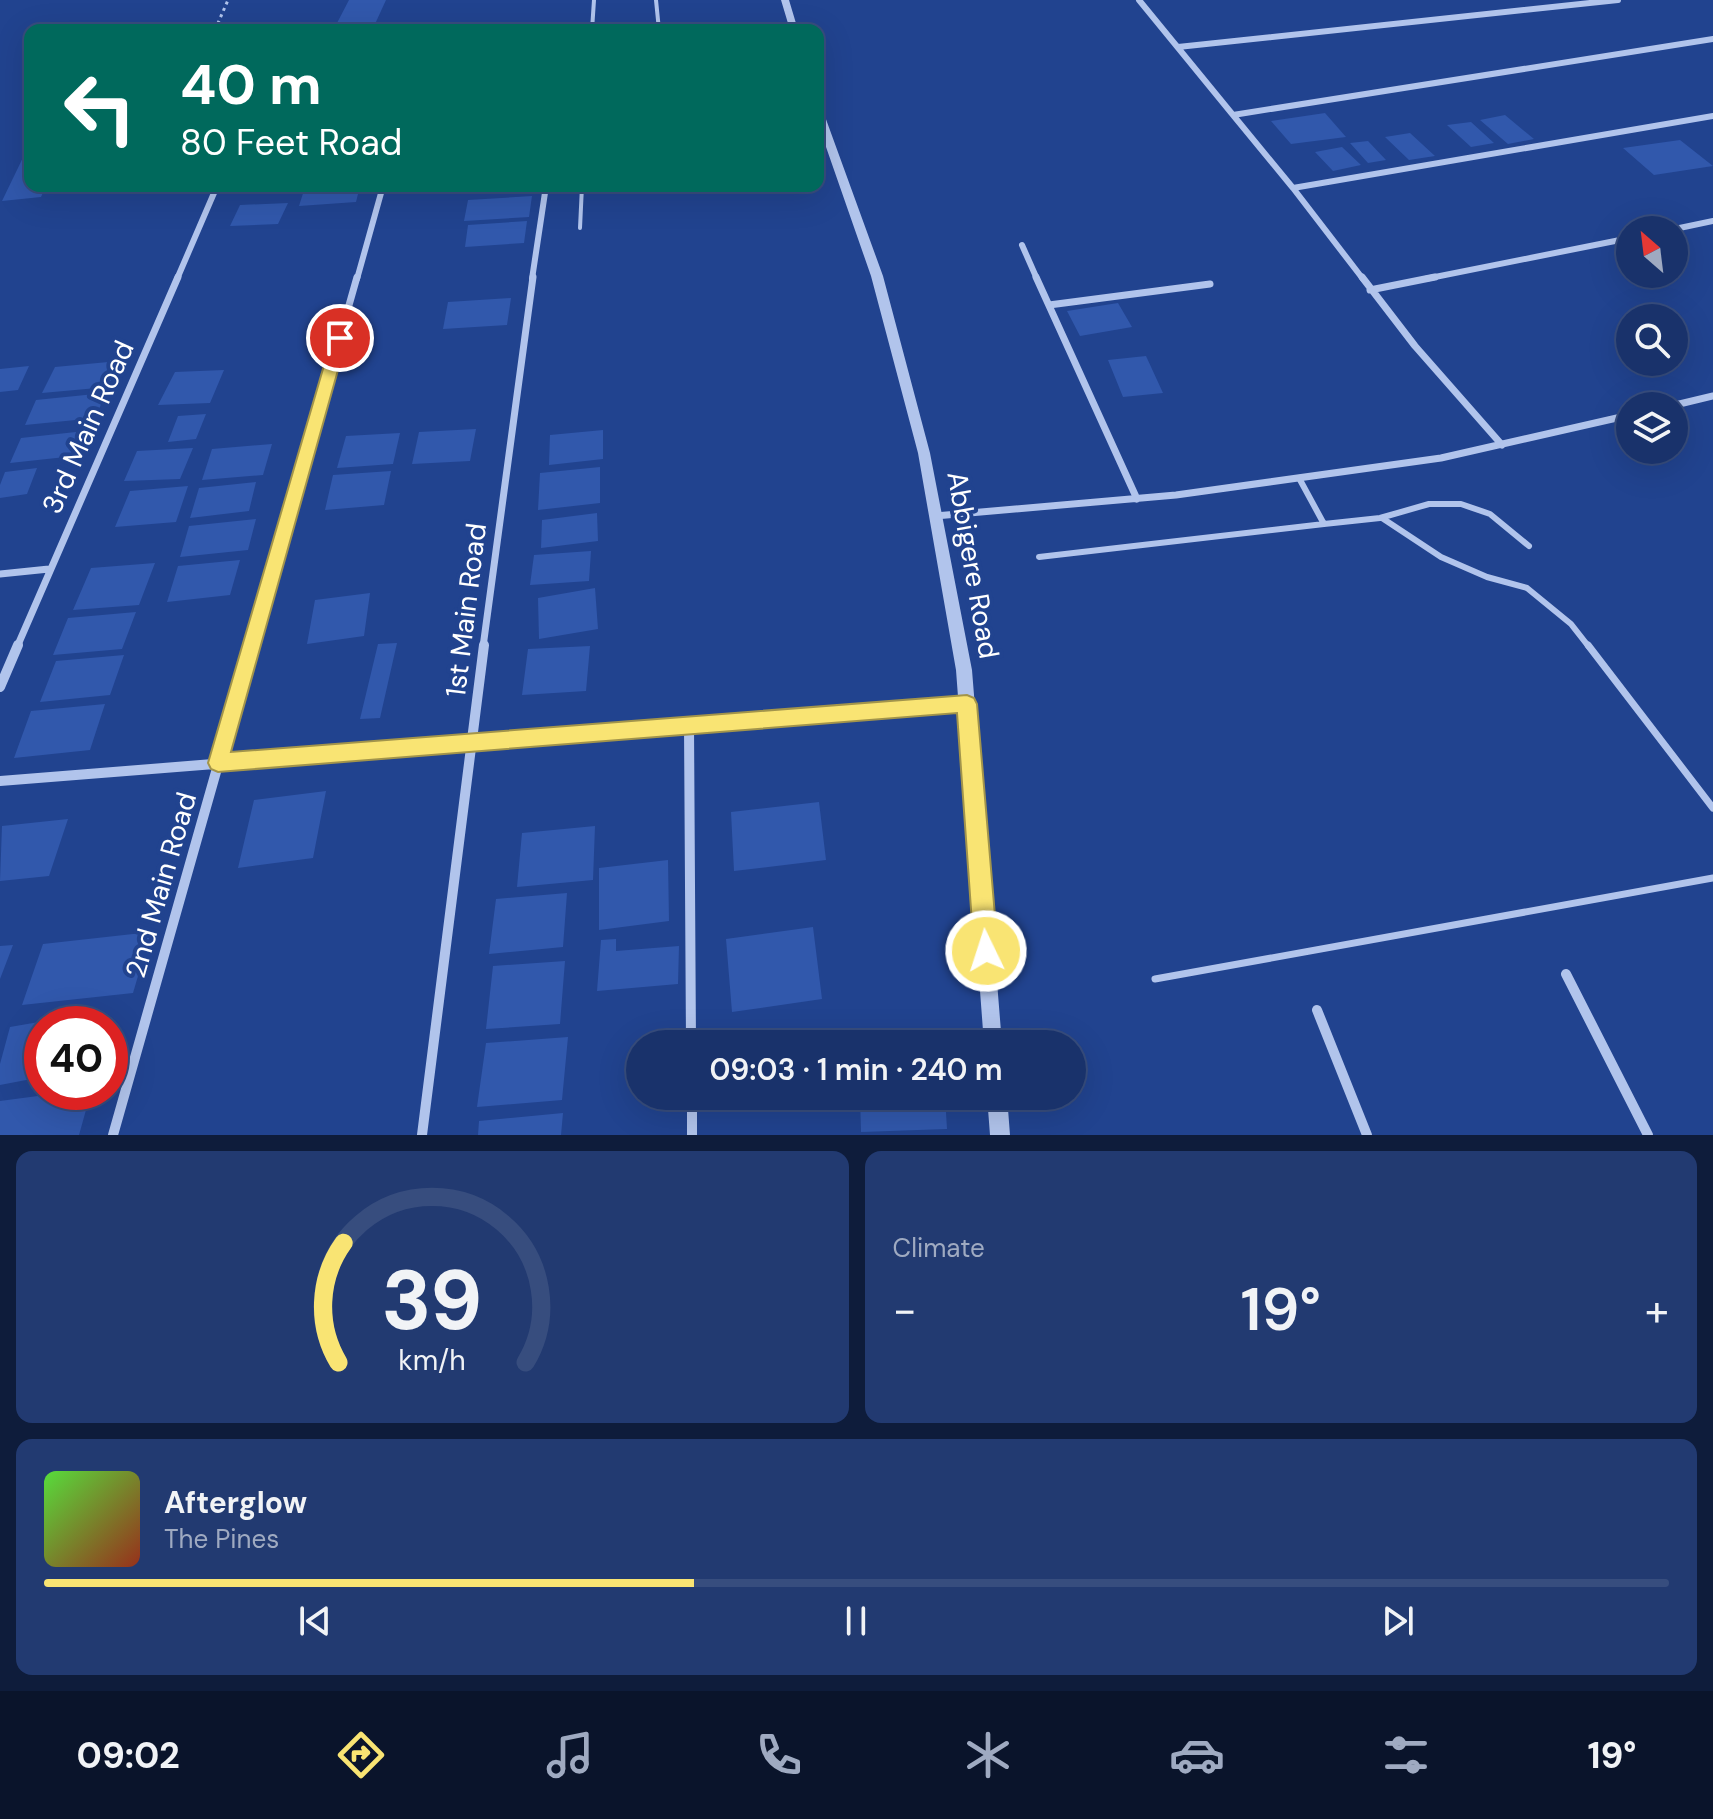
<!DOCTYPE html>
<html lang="en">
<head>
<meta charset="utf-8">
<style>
  body { margin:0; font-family:"DM Sans",sans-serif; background:#223a71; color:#f1f3f6; height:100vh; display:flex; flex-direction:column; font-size:30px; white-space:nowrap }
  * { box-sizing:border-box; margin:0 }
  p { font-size:26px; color:#9faac1 }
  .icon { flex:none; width:44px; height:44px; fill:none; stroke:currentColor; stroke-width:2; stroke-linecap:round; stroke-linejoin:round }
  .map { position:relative; height:1135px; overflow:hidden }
  .panel { display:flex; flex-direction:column; gap:16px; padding:16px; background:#0e1c3b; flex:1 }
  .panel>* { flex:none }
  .hud { position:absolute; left:24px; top:24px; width:800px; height:168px; border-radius:16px; box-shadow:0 8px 32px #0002,0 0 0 2px #374d7e; background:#00695c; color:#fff; overflow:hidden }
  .needle { width:52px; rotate:332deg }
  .tools { position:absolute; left:1616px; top:216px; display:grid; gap:16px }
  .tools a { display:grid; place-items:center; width:72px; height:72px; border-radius:50%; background:#19326b; box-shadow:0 8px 32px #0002,0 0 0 2px #374d7e; font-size:40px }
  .speed { position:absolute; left:24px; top:1006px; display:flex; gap:16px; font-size:40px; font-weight:700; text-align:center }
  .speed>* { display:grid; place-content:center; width:104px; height:104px; border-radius:50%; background:#19326b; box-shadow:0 8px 32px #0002,0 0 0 2px #374d7e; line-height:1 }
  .speed .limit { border:12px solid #d22; background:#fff; color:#111 }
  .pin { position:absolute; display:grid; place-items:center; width:68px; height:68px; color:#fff; margin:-34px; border:4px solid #fff; border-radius:50%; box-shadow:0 2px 8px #0007 }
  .me { position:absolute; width:88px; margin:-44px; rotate:356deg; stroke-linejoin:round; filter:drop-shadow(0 0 6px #0008) }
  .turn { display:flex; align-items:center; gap:28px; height:168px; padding:0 24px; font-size:36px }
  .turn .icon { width:104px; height:104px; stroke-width:2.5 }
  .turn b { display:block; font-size:56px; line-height:68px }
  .big { font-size:60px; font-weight:600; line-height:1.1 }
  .panel .tile { flex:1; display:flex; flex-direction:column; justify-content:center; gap:12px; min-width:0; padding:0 28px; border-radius:16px; background:#223a71 }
  .panel .dial { align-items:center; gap:0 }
  .dial svg { height:208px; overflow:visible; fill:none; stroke:#374d7e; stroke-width:7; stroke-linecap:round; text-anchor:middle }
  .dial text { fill:#f1f3f6; stroke:none }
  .song { display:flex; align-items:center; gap:24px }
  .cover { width:96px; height:96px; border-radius:12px; background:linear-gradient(135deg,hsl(110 70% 55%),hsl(10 70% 35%)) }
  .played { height:8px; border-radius:4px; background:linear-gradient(90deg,#f9e473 40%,#374d7e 40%) }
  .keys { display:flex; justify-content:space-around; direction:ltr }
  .heat { display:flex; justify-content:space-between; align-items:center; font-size:44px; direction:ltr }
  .panel .tiles { flex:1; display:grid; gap:16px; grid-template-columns:1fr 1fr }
  .tile:last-child { grid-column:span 2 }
  .trip { position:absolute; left:626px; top:1030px; width:460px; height:80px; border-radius:40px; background:#19326b; box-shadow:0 8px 32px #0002,0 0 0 2px #374d7e; font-weight:600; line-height:80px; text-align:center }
  .tab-bar { display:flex; height:128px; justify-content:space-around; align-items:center; background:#0a142b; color:#9faac1 }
  .tab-bar .icon { width:56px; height:56px }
  .tab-bar .current { color:#f9e473 }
  .tab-bar b { font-size:36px; color:#f1f3f6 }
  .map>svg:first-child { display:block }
  .building { fill:#3158ac }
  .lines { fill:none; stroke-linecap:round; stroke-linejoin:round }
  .path { stroke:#b1c4ec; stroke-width:3; stroke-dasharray:3 4; stroke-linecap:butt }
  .service-far2 { stroke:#b1c4ec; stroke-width:4 }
  .service-far1 { stroke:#b1c4ec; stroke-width:6 }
  .service { stroke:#b1c4ec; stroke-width:7 }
  .minor-far2 { stroke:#b1c4ec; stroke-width:6 }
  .minor-far1 { stroke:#b1c4ec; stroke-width:7 }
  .minor { stroke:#b1c4ec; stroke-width:10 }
  .tertiary { fill:#b1c4ec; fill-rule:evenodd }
  .route { fill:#f9e473; stroke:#a2944b; stroke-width:2 }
  .labels { text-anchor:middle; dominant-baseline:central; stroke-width:8; stroke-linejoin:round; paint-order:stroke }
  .street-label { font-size:28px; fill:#fff; stroke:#21438f }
</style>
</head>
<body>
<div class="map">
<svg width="1713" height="1135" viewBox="0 0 1713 1135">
  <rect width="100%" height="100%" fill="#21438f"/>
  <path class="building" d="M 349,0 L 386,0 L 375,24 L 336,25 Z
    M 1325,113 L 1346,137 L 1291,144 L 1271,121 Z
    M 1505,115 L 1534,139 L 1508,144 L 1480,120 Z
    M 1471,122 L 1494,143 L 1471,147 L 1447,125 Z
    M 1410,133 L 1435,156 L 1409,160 L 1385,137 Z
    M 1680,140 L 1713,166 L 1654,175 L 1623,148 Z
    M 1368,141 L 1386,160 L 1368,163 L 1350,143 Z
    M 30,143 L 30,186 L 46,186 L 41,197 L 2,201 Z
    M 1342,147 L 1361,165 L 1333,171 L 1315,152 Z
    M 360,186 L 356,202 L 299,206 L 305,187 Z
    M 532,196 L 529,217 L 464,221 L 468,200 Z
    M 288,203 L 278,224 L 230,226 L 240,205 Z
    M 527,221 L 524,243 L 465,247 L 468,225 Z
    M 511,298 L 507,325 L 443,329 L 448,302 Z
    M 1118,303 L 1132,327 L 1080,336 L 1067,311 Z
    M 1146,356 L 1163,393 L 1123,397 L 1108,360 Z
    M 119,361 L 108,387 L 42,393 L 55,367 Z
    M 29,366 L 18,390 L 0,392 L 0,369 Z
    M 224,370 L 210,403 L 158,405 L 175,372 Z
    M 105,393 L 96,418 L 25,425 L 36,400 Z
    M 206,414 L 196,439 L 168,442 L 178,416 Z
    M 476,429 L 470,461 L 412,464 L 419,432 Z
    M 94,430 L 84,455 L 10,463 L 21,438 Z
    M 603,430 L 603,459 L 549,465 L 550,435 Z
    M 400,433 L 393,464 L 337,468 L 346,436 Z
    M 272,444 L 263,475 L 202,480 L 212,449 Z
    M 193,448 L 180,479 L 124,481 L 137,451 Z
    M 600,467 L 600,503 L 538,510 L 540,473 Z
    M 37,468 L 27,494 L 0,498 L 0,485 L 5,472 Z
    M 391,471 L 384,505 L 325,510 L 333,475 Z
    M 256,482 L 249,511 L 190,518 L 199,488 Z
    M 188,486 L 176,522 L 115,527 L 130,491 Z
    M 597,513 L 598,541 L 541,548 L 542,520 Z
    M 256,519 L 248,550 L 180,557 L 189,526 Z
    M 591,551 L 589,581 L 530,585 L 534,555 Z
    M 240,560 L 230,595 L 167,602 L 178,566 Z
    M 155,563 L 139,605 L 73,610 L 91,568 Z
    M 595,588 L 598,629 L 539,639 L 538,598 Z
    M 370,593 L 364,636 L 307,644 L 315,600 Z
    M 136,612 L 122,649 L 53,655 L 68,618 Z
    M 397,643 L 380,718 L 360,719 L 378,644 Z
    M 590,646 L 586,691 L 522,695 L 528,649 Z
    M 124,655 L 110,695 L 40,702 L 56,661 Z
    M 105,704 L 90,750 L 14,758 L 31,711 Z
    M 326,791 L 313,858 L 238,868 L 254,800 Z
    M 819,802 L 826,860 L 734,871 L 731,812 Z
    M 68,819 L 49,876 L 0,881 L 2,826 Z
    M 595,826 L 593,880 L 517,887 L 522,833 Z
    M 668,860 L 669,921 L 599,930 L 599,868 Z
    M 567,893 L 563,947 L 489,954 L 496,899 Z
    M 813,927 L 822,999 L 732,1012 L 726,939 Z
    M 151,932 L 133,993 L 22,1005 L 43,944 Z
    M 616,939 L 616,951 L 679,946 L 678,984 L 597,991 L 601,940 Z
    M 13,945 L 0,979 L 0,946 Z
    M 565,961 L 560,1024 L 486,1029 L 493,966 Z
    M 102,1011 L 99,1024 L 42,1024 L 42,1077 L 0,1085 L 0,1064 L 10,1027 Z
    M 568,1037 L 562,1100 L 477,1107 L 486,1043 Z
    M 68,1092 L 91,1092 L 79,1135 L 0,1135 L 0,1101 Z
    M 860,1096 L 945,1096 L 947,1129 L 861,1132 Z
    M 563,1113 L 561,1135 L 478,1135 L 479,1121 Z"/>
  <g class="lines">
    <path class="path" d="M 215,30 L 228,0"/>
    <path class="service-far2" d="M 656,0 L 659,30
      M 592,30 L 594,0
      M 580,228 L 582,186"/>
    <path class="service-far1" d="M 1382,518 L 1441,557 L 1487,577 L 1527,588 L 1571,624 L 1589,647
      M 1324,524 L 1380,518 L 1429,504 L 1461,504 L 1490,514 L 1529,546
      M 1039,557 L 1324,524 L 1299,478"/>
    <path class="service" d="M 1588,645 L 1713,808
      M 1155,979 L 1713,878"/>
    <path class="minor-far2" d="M 1139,0 L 1233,115
      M 1713,39 L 1233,115 L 1293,188 L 1713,116
      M 1178,47 L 1618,0
      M 1293,188 L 1363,279
      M 1670,230 L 1713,221
      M 1022,245 L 1037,279
      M 177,279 L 217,186
      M 357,279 L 383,186
      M 532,279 L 546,186
      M 1425,279 L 1630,238"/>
    <path class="minor-far1" d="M 1036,277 L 1137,499
      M 1362,277 L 1415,346 L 1502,445
      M 1370,290 L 1435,277
      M 1049,305 L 1210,284
      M 1671,406 L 1713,396
      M 935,516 L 1176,495 L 1441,458 L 1630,415
      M 0,574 L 49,569
      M 17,647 L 178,277
      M 252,647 L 357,277
      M 483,647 L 533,277"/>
    <path class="minor" d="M 0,687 L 18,645
      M 689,725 L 691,1044
      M 0,781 L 967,704
      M 1566,974 L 1648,1135
      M 1317,1010 L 1367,1135
      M 692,1096 L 692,1135
      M 113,1135 L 252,645
      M 422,1135 L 484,645"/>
    <path class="tertiary" d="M 781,0 L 789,0 L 798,30 L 790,30 Z
      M 818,108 L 823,111 L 883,276 L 930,453 L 972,670 L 1002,1044 L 984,1044 L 956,670 L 918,453 L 871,276 L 818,124 Z
      M 987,1096 L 1007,1096 L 1010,1135 L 990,1135 Z"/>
  </g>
  <path class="route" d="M 340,333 L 347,338 L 231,752 L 967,695 L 974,698 L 977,704 L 998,951 L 994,959 L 986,963 L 978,959 L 974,951 L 957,713 L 218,772 L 211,769 L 208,763 L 332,338 Z"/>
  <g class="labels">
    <g class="street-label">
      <text transform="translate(88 427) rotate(-66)">3rd Main Road</text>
      <text transform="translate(973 565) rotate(80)">Abbigere Road</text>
      <text transform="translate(466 610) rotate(-83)">1st Main Road</text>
      <text transform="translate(161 885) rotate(-74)">2nd Main Road</text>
    </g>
  </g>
</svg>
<div class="tools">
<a><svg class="needle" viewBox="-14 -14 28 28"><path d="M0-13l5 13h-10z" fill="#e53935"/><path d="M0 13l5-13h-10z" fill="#9faac1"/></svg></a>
<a><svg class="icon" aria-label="search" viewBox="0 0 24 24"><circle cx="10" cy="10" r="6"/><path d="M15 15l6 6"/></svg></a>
<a><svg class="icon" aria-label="layers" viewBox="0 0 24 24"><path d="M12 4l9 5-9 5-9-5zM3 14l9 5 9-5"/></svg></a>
</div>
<div class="speed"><div class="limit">40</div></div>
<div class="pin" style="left:340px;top:338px;background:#d93025"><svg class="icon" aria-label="arrive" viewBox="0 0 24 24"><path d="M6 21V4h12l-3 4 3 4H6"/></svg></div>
<svg class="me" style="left:986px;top:951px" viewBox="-20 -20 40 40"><circle r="17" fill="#f9e473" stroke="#fff" stroke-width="3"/><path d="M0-11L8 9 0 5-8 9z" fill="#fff"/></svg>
<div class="trip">09:03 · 1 min · 240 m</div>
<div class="hud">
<div class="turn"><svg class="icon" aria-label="left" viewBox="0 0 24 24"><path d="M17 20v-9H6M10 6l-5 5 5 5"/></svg><div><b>40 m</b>80 Feet Road</div></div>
</div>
</div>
<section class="panel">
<div class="tiles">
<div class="tile dial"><svg viewBox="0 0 100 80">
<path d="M14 69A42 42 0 1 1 86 69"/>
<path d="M14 69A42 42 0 0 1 16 23" stroke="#f9e473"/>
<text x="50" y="56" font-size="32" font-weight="700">39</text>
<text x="50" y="72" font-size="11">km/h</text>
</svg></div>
<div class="tile"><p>Climate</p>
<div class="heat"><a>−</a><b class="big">19°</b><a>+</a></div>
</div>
<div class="tile">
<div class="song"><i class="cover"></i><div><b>Afterglow</b><p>The Pines</p></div></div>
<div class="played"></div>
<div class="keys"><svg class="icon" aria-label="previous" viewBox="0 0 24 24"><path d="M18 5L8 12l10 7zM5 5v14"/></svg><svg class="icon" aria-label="pause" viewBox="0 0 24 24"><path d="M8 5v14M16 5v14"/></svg><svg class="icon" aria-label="next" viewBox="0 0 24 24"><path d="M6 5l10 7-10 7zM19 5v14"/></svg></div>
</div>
</div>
</section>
<nav class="tab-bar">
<b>09:02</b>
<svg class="icon current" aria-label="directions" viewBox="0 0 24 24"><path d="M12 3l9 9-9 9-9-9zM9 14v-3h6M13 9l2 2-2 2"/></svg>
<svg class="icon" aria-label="music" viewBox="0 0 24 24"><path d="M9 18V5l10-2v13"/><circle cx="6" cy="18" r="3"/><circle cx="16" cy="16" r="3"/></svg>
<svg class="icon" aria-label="phone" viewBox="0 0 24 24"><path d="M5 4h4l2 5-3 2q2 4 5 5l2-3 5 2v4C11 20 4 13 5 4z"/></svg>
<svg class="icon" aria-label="climate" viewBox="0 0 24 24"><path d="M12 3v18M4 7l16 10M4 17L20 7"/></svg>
<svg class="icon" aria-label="car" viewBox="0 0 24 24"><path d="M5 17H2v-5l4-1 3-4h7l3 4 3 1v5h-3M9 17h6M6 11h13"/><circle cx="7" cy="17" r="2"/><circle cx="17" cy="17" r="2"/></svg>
<svg class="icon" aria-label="filters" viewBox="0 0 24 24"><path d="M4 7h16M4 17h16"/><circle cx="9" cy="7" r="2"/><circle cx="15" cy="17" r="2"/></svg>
<b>19°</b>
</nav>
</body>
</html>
